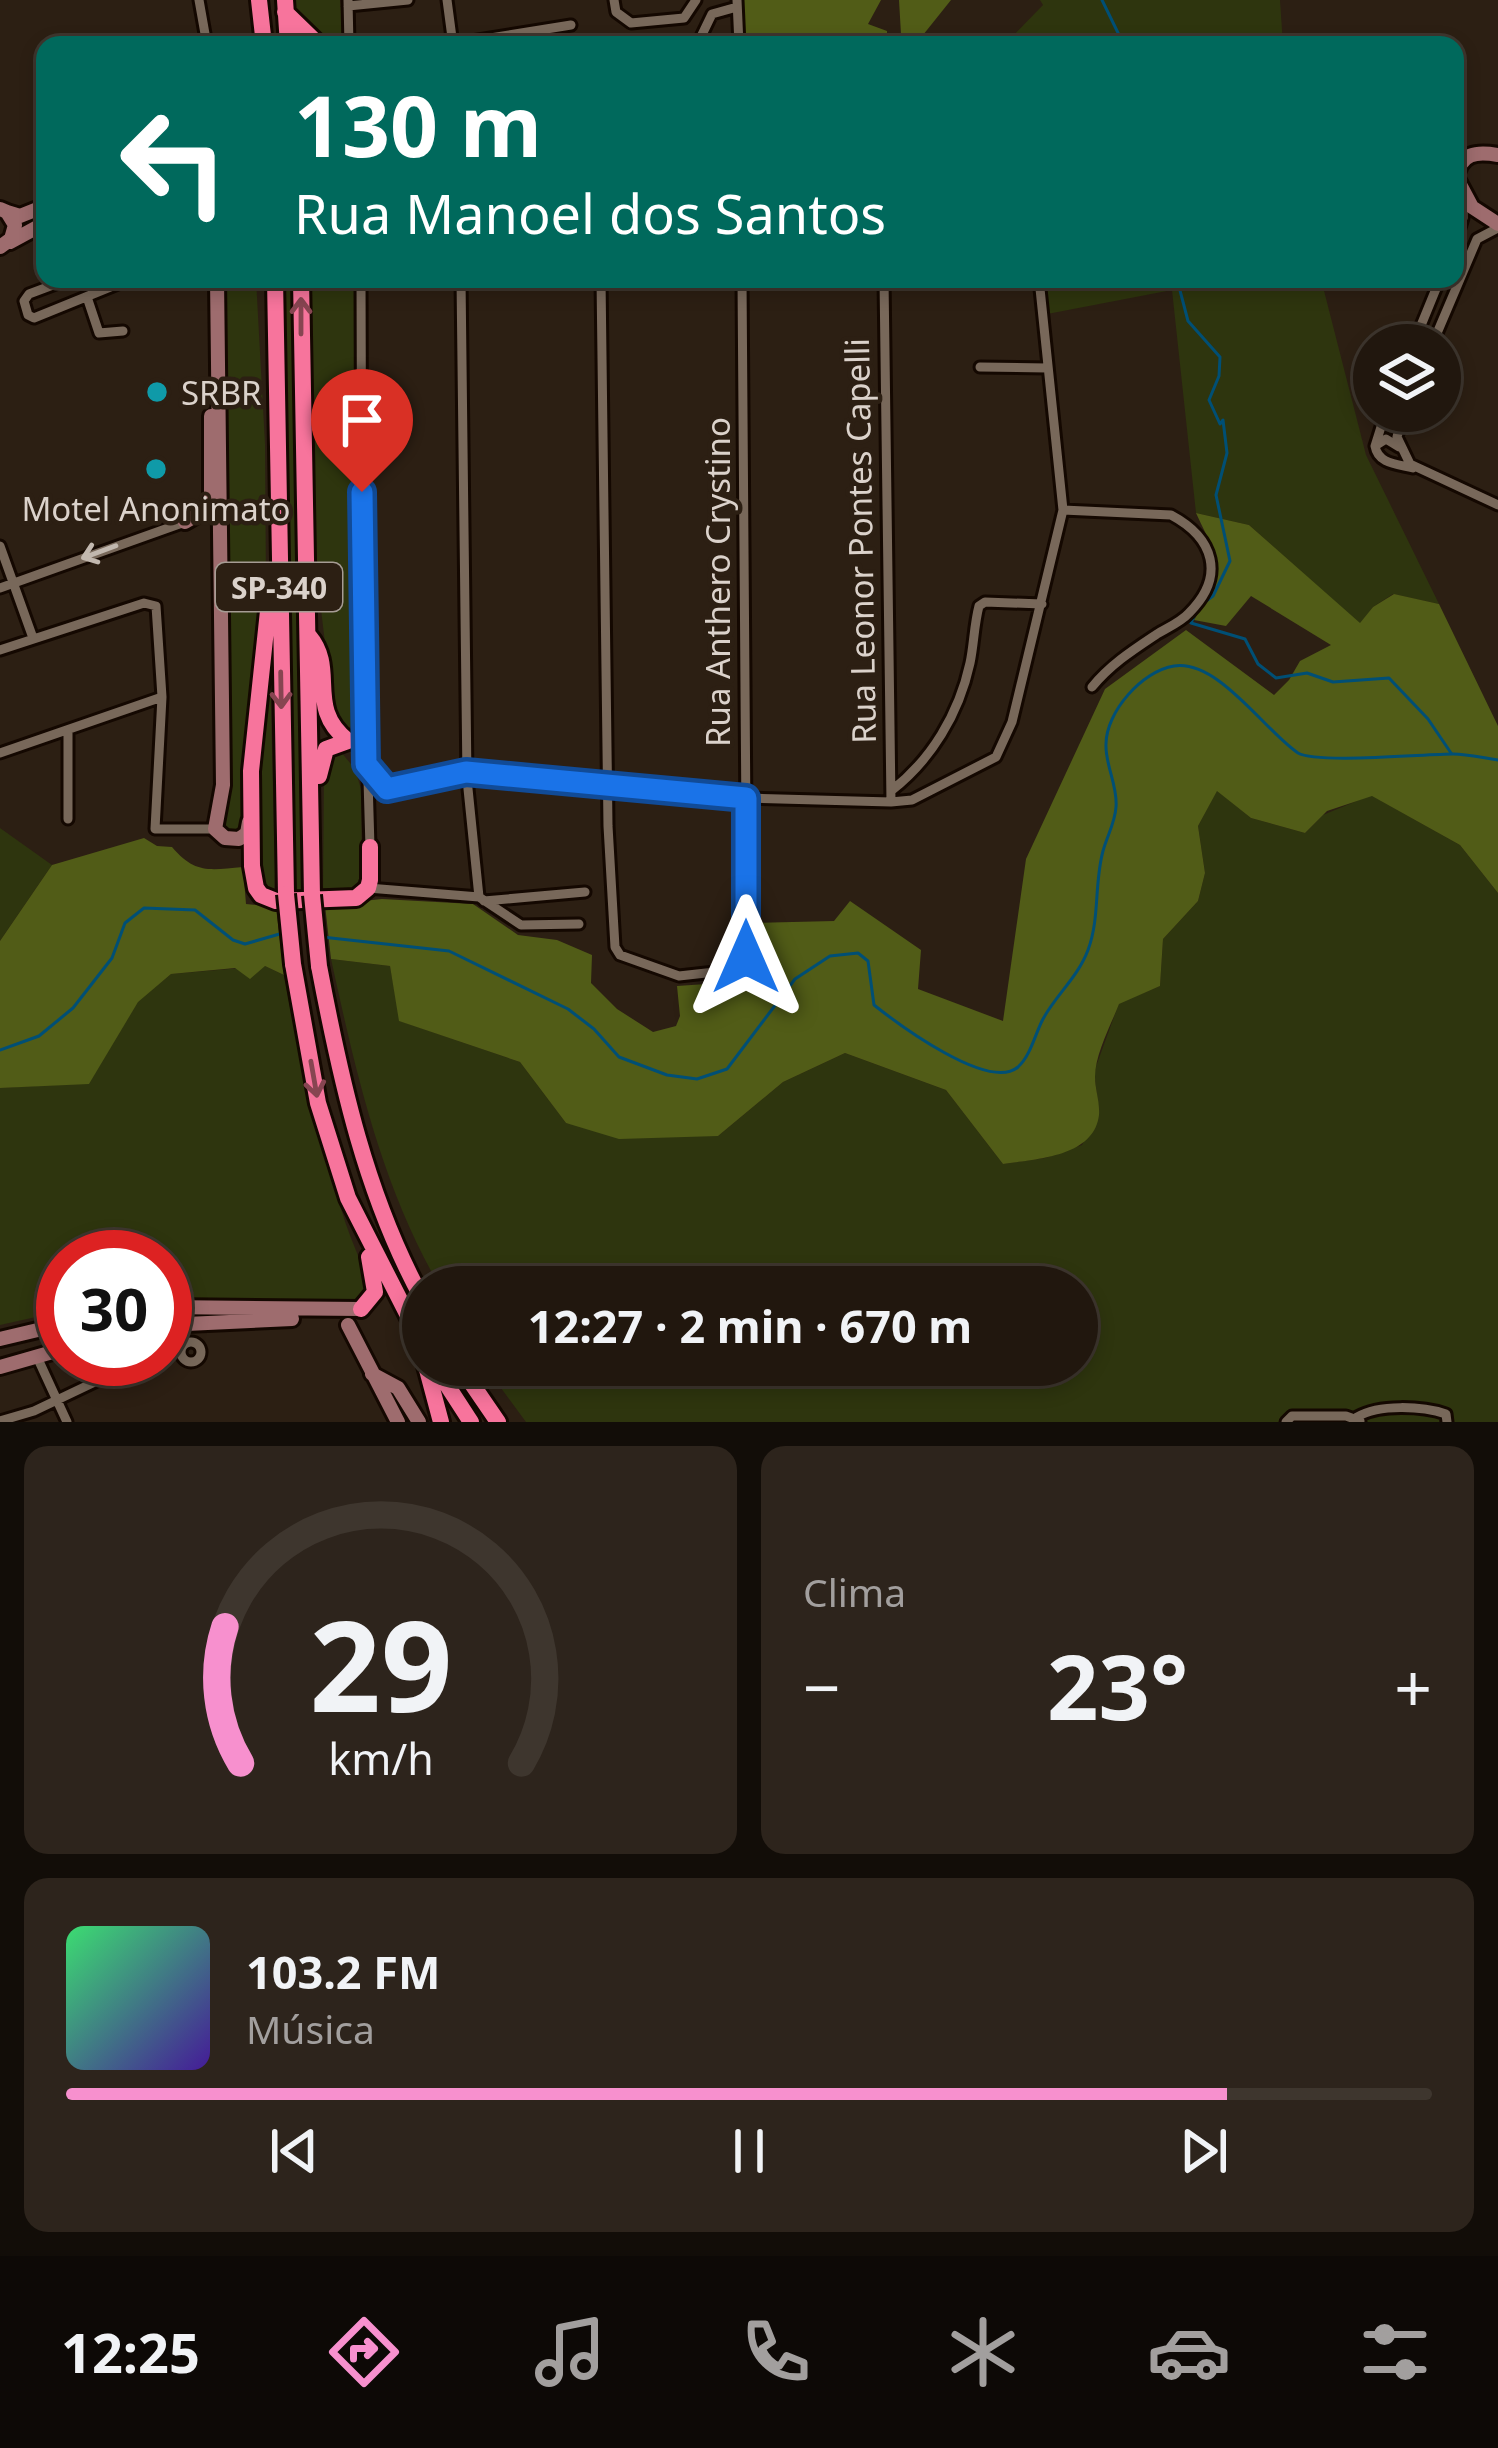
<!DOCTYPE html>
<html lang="pt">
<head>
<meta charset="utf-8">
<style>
  body { margin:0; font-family:"Noto Sans",sans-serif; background:#2d241c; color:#f1f3f6; height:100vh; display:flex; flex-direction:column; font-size:45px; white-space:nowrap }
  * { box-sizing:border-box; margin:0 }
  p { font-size:39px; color:#a29f9e }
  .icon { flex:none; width:66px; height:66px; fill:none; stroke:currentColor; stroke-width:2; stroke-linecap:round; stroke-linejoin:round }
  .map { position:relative; height:1422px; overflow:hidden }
  .drawer { display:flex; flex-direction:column; gap:24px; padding:24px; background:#120d08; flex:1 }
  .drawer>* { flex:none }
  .guide { position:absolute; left:36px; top:36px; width:1428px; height:252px; border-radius:24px; box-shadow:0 6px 18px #0003,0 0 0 3px #3e362e; background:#00695c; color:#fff; overflow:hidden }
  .buttons { position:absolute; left:1353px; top:324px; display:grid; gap:24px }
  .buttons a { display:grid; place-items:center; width:108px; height:108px; border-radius:50%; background:#21170e; box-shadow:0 6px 18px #0003,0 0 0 3px #3e362e; font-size:60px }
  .speed { position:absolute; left:36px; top:1230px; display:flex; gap:24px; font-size:60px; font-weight:700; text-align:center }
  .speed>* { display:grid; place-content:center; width:156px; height:156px; border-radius:50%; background:#21170e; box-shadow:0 6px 18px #0003,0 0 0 3px #3e362e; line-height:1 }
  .speed .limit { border:18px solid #d22; background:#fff; color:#111 }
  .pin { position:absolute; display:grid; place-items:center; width:102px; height:102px; color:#fff; margin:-123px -51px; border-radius:50% 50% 50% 0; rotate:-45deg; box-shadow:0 0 12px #0007 }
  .pin .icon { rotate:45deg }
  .me { position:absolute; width:132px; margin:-66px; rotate:0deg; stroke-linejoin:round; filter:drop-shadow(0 0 9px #0008) }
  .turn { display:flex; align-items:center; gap:42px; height:252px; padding:0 60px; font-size:54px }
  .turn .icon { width:156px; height:156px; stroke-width:2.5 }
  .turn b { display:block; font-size:84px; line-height:102px }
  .big { font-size:90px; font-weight:700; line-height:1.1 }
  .drawer .widget { flex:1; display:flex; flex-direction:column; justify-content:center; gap:18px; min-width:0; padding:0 42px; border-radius:24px; background:#2d241c }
  .drawer .dial { align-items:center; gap:0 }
  .dial svg { height:312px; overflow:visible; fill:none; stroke:#3e362e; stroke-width:7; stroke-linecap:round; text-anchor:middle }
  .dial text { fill:#f1f3f6; stroke:none }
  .song { display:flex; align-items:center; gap:36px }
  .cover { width:144px; height:144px; border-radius:18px; background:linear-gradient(135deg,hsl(140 70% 55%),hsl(260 70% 35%)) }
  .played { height:12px; border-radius:6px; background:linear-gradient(90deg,#f790ce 85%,#3e362e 85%) }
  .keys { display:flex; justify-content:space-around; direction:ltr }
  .heat { display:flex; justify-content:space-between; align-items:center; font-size:66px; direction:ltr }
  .drawer .tiles { flex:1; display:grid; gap:24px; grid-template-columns:1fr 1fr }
  .widget:last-child { grid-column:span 2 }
  .trip { position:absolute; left:402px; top:1266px; width:696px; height:120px; border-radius:60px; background:#21170e; box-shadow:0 6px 18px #0003,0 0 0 3px #3e362e; font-weight:700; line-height:120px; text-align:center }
  .tabs { display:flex; height:192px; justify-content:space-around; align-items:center; background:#0d0906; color:#a29f9e }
  .tabs .icon { width:84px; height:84px }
  .tabs .selected { color:#f790ce }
  .tabs b { font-size:54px; color:#f1f3f6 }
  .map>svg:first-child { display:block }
  .green { fill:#2e350e }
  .forest { fill:#515c17 }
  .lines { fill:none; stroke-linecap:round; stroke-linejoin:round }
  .stream { stroke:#004f75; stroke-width:3 }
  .street-casing { stroke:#140801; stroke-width:15 }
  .secondary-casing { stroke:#140801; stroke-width:20 }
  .highway-casing { stroke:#140801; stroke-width:22 }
  .street { stroke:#78685a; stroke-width:9 }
  .secondary { stroke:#9e6c6e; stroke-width:14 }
  .highway { stroke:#f7749c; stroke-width:16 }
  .highway-bridge-casing { stroke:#140801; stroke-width:22; stroke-linecap:butt }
  .highway-bridge { stroke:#f7749c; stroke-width:16 }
  .oneway { stroke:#874551 }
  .oneway2 { stroke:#c2b8af }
  .route-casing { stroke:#114b97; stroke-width:30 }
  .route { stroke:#1a73e8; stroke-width:21 }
  .culture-dot { fill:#0f9aa8; stroke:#2c1f13; stroke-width:4.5 }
  .labels { text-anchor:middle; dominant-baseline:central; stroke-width:9; stroke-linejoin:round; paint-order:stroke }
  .shield { fill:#2c1f13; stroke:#a69c94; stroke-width:3 }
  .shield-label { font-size:30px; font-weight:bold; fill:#dbd2cb }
  .poi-label { font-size:33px; fill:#dbd2cb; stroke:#2c1f13; text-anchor:start }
  .street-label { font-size:33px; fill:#dbd2cb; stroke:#2c1f13 }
</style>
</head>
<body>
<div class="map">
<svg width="1498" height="1422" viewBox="0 0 1498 1422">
  <rect width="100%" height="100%" fill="#2c1f13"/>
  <path class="green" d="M 289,0 L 340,0 L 344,45 L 329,45 L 292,13 Z
    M 1040,0 L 1280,0 L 1283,45 L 1004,45 L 1043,5 Z
    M 221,279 L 256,279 L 265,444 L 266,586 L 247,823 L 242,834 L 223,832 L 221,821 L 229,792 Z
    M 283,279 L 294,279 L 304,896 L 295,896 L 294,876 Z
    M 312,279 L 355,279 L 360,699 L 354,724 L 347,729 L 334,719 L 314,550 Z
    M 1039,279 L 1321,279 L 1366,455 L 1439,604 L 1393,594 L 1373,607 L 1360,624 L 1249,525 L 1196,513 L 1172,290 L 1042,315 Z
    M 270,666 L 275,873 L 274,897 C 236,864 263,715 270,666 Z
    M 341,752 L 355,769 L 361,789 L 362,873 L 354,890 L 323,895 L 324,768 L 328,756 Z
    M 1217,790 L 1251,818 L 1305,833 L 1323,815 L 1371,795 L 1460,845 L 1498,893 L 1498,1422 L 526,1422 L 484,1365 L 1077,1365 L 1077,1287 L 440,1287 C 381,1185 356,1073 331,959 L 390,966 L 400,1021 L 520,1062 L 566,1123 L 718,1136 L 783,1082 L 845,1053 L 946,1090 L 1003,1164 L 1045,1158 L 1082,1145 L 1099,1111 L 1094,1072 L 1119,1003 L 1160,986 L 1163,939 L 1198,901 L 1205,873 L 1198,826 Z
    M 0,828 L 52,865 L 0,941 Z
    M 265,966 L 284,975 C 299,1056 317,1136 343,1215 C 350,1239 362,1261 368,1286 L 355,1305 L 165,1298 L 165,1257 L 63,1257 L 63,1311 L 0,1325 L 0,1088 L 89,1083 L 138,1001 L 171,974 Z"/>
  <path class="forest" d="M 741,0 L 881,0 L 868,24 L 887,31 L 887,45 L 772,45 L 744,38 Z
    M 899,0 L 951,0 L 915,45 L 896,45 L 901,34 Z
    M 1196,513 L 1249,525 L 1360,623 L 1373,607 L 1394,594 L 1439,604 L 1498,726 L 1498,893 L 1460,845 L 1372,796 L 1327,811 L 1305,833 L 1251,818 L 1217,791 L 1198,826 L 1205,873 L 1198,901 L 1163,939 L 1160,986 L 1119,1004 C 1111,1025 1095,1054 1095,1077 C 1095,1089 1100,1102 1099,1115 C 1094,1157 1036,1159 1003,1164 L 946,1090 L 845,1053 L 783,1082 L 718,1136 L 619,1139 L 566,1123 L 520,1062 L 399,1021 L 390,966 L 331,959 L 325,905 L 382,899 L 473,904 L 518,935 L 557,940 L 592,955 L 591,983 L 617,1009 L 653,1032 L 676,1026 L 680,1016 L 677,986 L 750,981 L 753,923 L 834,921 L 850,901 L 921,950 L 918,989 L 1003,1021 L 1026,859 L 1105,689 L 1186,630 L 1274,695 L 1289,680 L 1300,661 L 1331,645 L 1251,596 L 1226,626 L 1194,620 C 1228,565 1222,569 1196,513 Z
    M 144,838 L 157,846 L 172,847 C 195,874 209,870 243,867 L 246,904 L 276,907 L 284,975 L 265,966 L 250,979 L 235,968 L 171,974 L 138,1002 L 89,1084 L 0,1088 L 0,941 L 52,865 Z"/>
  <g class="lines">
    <path class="stream" d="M 1102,0 L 1122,41 L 1119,45
      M 1177,279 L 1188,321 L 1220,357 L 1219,376 L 1209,400 L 1220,424 L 1223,420 L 1227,453 L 1216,495 L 1230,561 L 1213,596 L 1202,604
      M 1196,612 L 1191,623 L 1245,639 L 1258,664 L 1276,678 L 1307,673 L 1333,682 L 1389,678 L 1428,719 L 1451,753
      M 322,937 L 449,951 L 568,1009 L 594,1029 L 619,1057 L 667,1075 L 697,1079 L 727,1069 L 795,979 L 830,956 L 858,953 L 868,961 L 874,1005 C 898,1024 989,1092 1018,1067 C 1031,1055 1035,1034 1043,1019 C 1056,995 1078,977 1088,950 C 1100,918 1094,884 1103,851 C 1107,836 1115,823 1116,807 C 1118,786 1105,765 1106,744 C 1106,712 1142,671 1174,666 C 1218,659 1265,731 1298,753 C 1317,764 1424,754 1453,754 C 1468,754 1483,758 1498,760
      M 0,1050 L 39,1036 L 73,1008 L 112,958 L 125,923 L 144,908 L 195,910 L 233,940 L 245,944 L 283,933"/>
    <defs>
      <path id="street" d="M 199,0 L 207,45
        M 348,0 L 349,45
        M 447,0 L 453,45
        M 614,0 L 616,12 L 631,23 L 684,18 L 696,0
        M 737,0 L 739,45
        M 348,6 L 408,0
        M 453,44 L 571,25
        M 697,45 L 712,14 L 737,7
        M 1455,244 L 1463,218 L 1463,196
        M 69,279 L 29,294 L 24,301 L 28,315 L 34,318 L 130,279
        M 361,279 L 362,579 L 370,847
        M 461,279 L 467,779 L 479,897
        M 601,279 L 608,826 L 615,947 L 620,955 L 679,976 L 733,970 L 747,957 L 742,279
        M 884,279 L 891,802
        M 87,297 L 99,333 L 123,331
        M 1413,345 L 1440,279
        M 1432,345 L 1477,239 L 1498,228
        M 980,367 L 1047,368
        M 1404,411 L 1397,437 L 1410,464 L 1498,505
        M 1375,446 L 1386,411
        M 1399,447 L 1386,439 L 1375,446 C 1378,464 1397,464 1413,468
        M 1063,510 L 1171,515 C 1214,538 1226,576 1189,613 C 1181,622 1167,628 1157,634 C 1133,650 1111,664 1092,687
        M 0,546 L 33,638
        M 0,588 L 185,522
        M 0,650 L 144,603 L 156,606 L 162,697 L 155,829 L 215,829
        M 68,730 L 68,819
        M 0,753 L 162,697
        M 366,764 L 387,789 L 466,771 L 746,798 L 891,802 L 912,800 L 996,757 L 1012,722 L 1063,510 L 1039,279
        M 891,791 C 931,760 959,714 970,663 C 974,644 974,625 979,606 L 985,602 L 1042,604
        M 368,888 L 479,897 L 521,925 L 579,924
        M 484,901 L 585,892
        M181 1352a10 10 0 1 1 20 0a10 10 0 1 1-20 0Z
        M 38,1359 L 67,1422
        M 1359,1420 L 1357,1417 C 1379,1404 1422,1406 1446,1414 L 1447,1422
        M 0,1421 L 34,1411 L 143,1359
        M 1286,1422 L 1292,1416 L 1346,1416 L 1360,1421"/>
      <path id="secondary" d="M 1498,155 C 1476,151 1461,153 1456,177 L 1472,207 L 1498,224
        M 0,209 L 7,212 L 15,225 L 11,239 L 0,247
        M 7,212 L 20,216 L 45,206
        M 10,242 L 45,223
        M 217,279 L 223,785 L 215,829 L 225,838 L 239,839 L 247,833 L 249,822
        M 185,522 L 211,507 L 211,416
        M 165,1307 L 361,1309
        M 165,1325 L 292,1319
        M 348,1325 L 398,1422
        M 0,1339 L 63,1324
        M 0,1367 L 63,1349
        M 372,1374 L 398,1388 L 419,1422"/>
      <path id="highway" d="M 259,0 L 264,45
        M 285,0 L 288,45
        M 285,12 L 319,45
        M 275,279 L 286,894
        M 301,279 L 312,895
        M 270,592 L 251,771 L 252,866 L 256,888 L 261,895 L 276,901 L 356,898 L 368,888 L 370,880 L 370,847
        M 309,636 C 338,670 305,707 348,741
        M 319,776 L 326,749 L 348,741
        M 293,964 L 318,1103 L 348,1198 L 423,1345
        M 319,966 C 341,1082 366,1196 423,1300
        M 361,1309 L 375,1292 L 369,1257
        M 434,1365 L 471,1422
        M 459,1365 L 498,1422
        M 426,1366 L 441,1422"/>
    </defs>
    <use href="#street" class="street-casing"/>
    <use href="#secondary" class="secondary-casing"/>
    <use href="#highway" class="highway-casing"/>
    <use href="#street" class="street"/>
    <use href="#secondary" class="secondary"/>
    <use href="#highway" class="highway"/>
    <defs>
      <path id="highway-bridge" d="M 286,894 L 293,964
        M 312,895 L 319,966"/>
    </defs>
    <use href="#highway-bridge" class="highway-bridge-casing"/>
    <use href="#highway-bridge" class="highway-bridge"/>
  </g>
  <defs><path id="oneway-shaft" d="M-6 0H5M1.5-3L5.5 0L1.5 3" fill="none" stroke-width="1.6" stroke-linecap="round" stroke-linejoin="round" transform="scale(3)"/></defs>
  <g class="oneway">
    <use href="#oneway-shaft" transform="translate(301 316) rotate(-90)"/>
    <use href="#oneway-shaft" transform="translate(281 690) rotate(89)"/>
    <use href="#oneway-shaft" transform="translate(314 1079) rotate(80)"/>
  </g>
  <use class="oneway2" href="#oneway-shaft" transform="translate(99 552) rotate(160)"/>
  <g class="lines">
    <defs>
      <path id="route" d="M 362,492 L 366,764 L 387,789 L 466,772 L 746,798 L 746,957"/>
    </defs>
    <use href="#route" class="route-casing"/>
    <use href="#route" class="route"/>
  </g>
  <g class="culture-dot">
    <circle cx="157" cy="392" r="12"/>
    <circle cx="156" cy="469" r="12"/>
  </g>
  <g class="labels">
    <rect class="shield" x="216" y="563" width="126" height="48" rx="9"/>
    <g class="shield-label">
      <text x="279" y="587">SP-340</text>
    </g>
    <g class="poi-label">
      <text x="181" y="392">SRBR</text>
      <text x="156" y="508" text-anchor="middle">Motel Anonimato</text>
    </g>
    <g class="street-label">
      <text transform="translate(860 541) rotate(-91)">Rua Leonor Pontes Capelli</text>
      <text transform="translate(717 582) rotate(-90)">Rua Anthero Crystino</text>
    </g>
  </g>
</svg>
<div class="buttons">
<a><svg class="icon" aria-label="layers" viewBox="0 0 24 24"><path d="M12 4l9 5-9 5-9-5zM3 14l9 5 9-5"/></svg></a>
</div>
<div class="speed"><div class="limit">30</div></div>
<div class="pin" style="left:362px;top:492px;background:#d93025"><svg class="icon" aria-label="arrive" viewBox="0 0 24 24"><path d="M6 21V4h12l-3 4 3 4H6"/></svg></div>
<svg class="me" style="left:746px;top:957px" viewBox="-20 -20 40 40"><path d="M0-17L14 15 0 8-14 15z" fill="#1a73e8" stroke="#fff" stroke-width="4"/></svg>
<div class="trip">12:27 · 2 min · 670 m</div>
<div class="guide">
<div class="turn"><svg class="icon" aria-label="left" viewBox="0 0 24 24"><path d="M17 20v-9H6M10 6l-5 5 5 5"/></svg><div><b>130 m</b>Rua Manoel dos Santos</div></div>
</div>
</div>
<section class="drawer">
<div class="tiles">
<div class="widget dial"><svg viewBox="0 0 100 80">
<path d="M14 69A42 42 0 1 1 86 69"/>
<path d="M14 69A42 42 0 0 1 10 34" stroke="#f790ce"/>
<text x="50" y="56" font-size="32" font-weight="700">29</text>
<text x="50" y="72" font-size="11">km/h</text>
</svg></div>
<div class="widget"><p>Clima</p>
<div class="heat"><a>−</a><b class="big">23°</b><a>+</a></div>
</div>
<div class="widget">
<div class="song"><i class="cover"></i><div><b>103.2 FM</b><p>Música</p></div></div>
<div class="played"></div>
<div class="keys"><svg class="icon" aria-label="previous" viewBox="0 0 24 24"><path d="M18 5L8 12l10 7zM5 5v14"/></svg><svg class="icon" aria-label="pause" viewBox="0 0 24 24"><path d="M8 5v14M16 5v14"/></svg><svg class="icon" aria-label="next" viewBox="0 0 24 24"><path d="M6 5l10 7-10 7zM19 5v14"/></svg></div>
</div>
</div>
</section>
<nav class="tabs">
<b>12:25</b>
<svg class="icon selected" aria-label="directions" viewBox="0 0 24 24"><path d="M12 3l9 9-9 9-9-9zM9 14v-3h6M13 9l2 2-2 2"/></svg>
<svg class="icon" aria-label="music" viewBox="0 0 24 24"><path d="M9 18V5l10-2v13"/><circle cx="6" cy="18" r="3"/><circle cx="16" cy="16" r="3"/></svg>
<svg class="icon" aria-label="phone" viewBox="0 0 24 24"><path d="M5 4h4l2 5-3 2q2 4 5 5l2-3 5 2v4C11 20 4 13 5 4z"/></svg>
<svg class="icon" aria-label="climate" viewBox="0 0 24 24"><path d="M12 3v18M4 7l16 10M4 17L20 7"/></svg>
<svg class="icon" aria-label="car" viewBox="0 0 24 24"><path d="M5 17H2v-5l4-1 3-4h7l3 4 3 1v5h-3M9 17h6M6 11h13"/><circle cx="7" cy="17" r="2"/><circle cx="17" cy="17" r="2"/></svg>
<svg class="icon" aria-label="filters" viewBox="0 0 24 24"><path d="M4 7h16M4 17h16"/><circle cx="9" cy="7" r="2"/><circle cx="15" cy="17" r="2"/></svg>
</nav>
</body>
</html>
